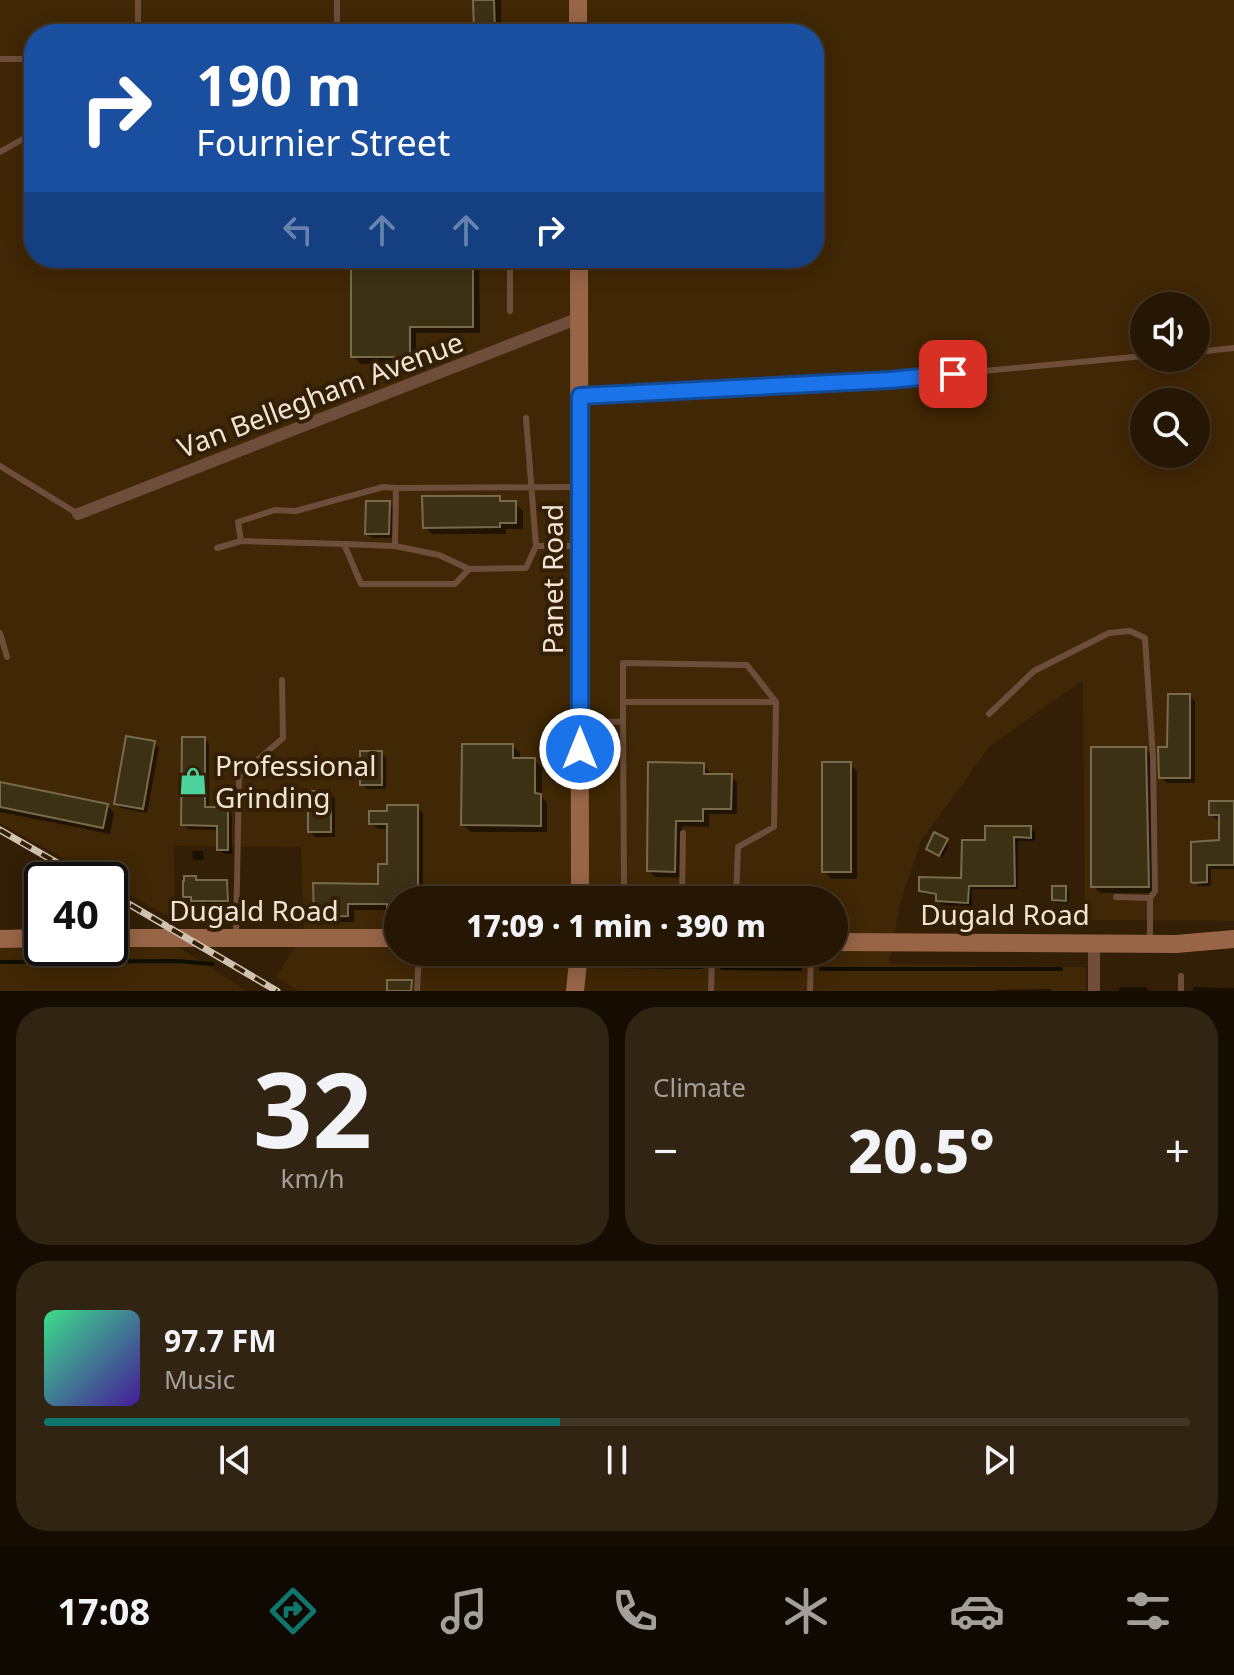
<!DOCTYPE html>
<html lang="en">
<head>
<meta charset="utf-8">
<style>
  body { margin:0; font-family:"Noto Sans",sans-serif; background:#322413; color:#f1f3f6; height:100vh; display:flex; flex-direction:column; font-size:30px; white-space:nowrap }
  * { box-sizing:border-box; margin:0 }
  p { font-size:26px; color:#a49f9a }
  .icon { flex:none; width:44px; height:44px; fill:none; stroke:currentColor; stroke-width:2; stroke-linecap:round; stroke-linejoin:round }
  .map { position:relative; height:991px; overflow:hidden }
  .sheet { display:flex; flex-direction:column; gap:16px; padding:16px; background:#150d02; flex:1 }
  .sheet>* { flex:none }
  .banner { position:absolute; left:24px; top:24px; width:800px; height:244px; border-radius:32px; box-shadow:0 4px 20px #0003,0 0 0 2px #423626; background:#1a4fa0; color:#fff; overflow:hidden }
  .fabs { position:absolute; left:1130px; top:292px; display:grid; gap:16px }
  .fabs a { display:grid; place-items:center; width:80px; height:80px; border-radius:50%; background:#261704; box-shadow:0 4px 20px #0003,0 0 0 2px #423626; font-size:40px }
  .speed { position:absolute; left:24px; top:862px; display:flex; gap:16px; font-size:40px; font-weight:700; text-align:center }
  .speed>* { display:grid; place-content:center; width:104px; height:104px; border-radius:50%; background:#261704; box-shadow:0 4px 20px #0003,0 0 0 2px #423626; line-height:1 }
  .speed .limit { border:4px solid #111; border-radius:12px; background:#fff; color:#111 }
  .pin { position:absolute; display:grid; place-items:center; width:68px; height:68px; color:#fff; margin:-34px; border-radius:16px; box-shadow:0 4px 12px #0006 }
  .me { position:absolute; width:88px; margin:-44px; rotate:0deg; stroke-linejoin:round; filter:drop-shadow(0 0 6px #0008) }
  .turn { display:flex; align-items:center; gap:28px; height:168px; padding:0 40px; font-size:36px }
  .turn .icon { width:104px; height:104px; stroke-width:2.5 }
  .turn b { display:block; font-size:56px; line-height:68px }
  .lanes { display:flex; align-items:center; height:76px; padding:0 40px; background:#0003; justify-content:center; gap:40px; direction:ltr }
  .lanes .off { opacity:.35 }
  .big { font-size:60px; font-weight:800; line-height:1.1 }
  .sheet .tile { flex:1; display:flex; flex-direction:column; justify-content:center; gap:12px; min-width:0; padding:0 28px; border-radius:32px; background:#322413 }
  .sheet .dial { align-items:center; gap:0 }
  .dial b { font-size:104px; line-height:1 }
  .song { display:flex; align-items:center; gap:24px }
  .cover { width:96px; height:96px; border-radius:12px; background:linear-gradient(135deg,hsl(150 70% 55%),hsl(260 70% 35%)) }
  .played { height:8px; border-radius:4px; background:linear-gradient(90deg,#0f766e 45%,#423626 45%) }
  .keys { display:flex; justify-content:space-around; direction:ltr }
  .heat { display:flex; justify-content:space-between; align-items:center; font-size:44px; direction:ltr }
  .sheet .tiles { flex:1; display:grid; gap:16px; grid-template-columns:1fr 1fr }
  .tile:last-child { grid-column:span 2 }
  .trip { position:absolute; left:384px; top:886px; width:464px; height:80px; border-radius:40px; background:#261704; box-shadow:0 4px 20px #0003,0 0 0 2px #423626; font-weight:800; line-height:80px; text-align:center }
  .tabs { display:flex; height:128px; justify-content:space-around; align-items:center; background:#0f0902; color:#a49f9a }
  .tabs .icon { width:56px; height:56px }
  .tabs .current { color:#0f766e }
  .tabs b { font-size:36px; color:#f1f3f6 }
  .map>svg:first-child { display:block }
  .built { fill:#402705; fill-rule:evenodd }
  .shadow { fill:#0007 }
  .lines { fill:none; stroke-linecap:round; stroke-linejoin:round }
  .stream { stroke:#100e00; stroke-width:4 }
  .building { fill:#3c3115; stroke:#786b4b; stroke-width:2 }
  .lane { stroke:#6e4e3b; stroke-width:6 }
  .street { stroke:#6e4e3b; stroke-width:12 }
  .secondary { stroke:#986547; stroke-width:18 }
  .rail-casing { stroke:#d0c2b1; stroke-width:7 }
  .rail { stroke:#321f05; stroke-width:4; stroke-dasharray:12; stroke-linecap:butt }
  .route-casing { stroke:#114b97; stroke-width:20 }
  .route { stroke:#1a73e8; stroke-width:14 }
  .labels { text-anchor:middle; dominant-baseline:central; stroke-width:8; stroke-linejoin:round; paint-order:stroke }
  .street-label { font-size:28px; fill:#f1e4d5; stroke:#321f05 }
  .poi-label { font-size:28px; fill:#f1e4d5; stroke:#321f05; text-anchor:start }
</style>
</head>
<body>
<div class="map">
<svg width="1234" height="991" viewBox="0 0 1234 991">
  <rect width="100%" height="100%" fill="#321f05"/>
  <path class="built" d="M 0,0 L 1234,0 L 1234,921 L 1085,920 L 1083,680 L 990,746 L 921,841 L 900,903 L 889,964 L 1086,967 L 1086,991 L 298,991 L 276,977 L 304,932 L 301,847 L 174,846 L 175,920 L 110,884 L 110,880 L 102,880 L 0,823 ZM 34,34 L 814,34 L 814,258 L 34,258 ZM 1144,306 L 1196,306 L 1196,358 L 1144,358 ZM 1144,402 L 1196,402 L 1196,454 L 1144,454 ZM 398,900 L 834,900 L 834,952 L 398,952 Z
    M 0,946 L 110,948 L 110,946 L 177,946 L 247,991 L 0,991 Z"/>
  <path class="shadow" d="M 475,0 L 501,0 L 501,34 L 479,34 L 476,31 Z
    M 343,258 L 479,258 L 480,333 L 416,333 L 416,363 L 361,364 L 353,356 L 353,266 L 350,266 Z
    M 499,498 L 505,503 L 515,503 L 523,511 L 523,529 L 506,529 L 506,534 L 432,534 L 425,527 Z
    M 389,503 L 394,508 L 394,538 L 372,538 L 367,533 Z
    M 1190,696 L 1195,701 L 1195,783 L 1167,783 L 1161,777 L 1169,749 Z
    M 205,739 L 209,744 L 209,809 L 227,809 L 232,814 L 232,854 L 224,854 L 219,850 L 219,830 L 188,829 L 183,825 Z
    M 154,743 L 159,748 L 147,813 L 121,808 L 116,803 Z
    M 513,746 L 520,753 L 520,760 L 534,760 L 542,768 L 542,797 L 547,803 L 547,832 L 471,832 L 463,825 Z
    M 1145,749 L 1153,756 L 1155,893 L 1100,893 L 1093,886 Z
    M 381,753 L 386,758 L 386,789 L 367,789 L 362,784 Z
    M 850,764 L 857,771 L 857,879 L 831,879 L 824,871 Z
    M 703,765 L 709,772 L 709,776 L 731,776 L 737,783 L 737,814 L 709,814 L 709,827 L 682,826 L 681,878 L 655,877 L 649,871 Z
    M 0,784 L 107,805 L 114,813 L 110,834 L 0,812 Z
    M 330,793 L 335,799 L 335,837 L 315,837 L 310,832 Z
    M 1234,803 L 1234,869 L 1211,869 L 1211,886 L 1198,886 L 1193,881 L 1221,842 L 1221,819 L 1216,819 L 1211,815 Z
    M 417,807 L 423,813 L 423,900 L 398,900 L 398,913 L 392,910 L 354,910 L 354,922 L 322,922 L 316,916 L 380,886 L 389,866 L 389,829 L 378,829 L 371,823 Z
    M 1030,828 L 1035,832 L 1035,841 L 1018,841 L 1018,889 L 972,889 L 972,906 L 942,905 L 938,901 L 938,896 L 925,894 L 921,890 L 963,880 L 987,842 Z
    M 946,841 L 949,844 L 943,857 L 931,852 Z
    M 192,851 L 203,851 L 204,860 L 193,860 Z
    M 195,878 L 200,882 L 226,882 L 229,885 L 230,904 L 196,903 L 192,899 L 188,899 L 185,896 Z
    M 1065,888 L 1069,891 L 1068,903 L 1057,903 L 1054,900 Z
    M 1119,987 L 1146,987 L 1149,991 L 1119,991 Z
    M 1193,987 L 1234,988 L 1234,991 L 1193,991 Z
    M 1050,989 L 1052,991 L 996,991 L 996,990 Z"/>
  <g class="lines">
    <path class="stream" d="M 0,962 L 177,961 L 212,964
      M 606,966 L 701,967
      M 722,968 L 800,969
      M 821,969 L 1061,969"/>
  </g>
  <path class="building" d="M 473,0 L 494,0 L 495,31 L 474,31 Z
    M 351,258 L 473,258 L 473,327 L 410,327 L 410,357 L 351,357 Z
    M 422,496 L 500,496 L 500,501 L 516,501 L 516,523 L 500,523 L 500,527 L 423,528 Z
    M 366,501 L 390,501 L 389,534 L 365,534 Z
    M 1168,694 L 1190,694 L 1190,778 L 1159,778 L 1158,747 L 1167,747 Z
    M 126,736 L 155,741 L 143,809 L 114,804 Z
    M 182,737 L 205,737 L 205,807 L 228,807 L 228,850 L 217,850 L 217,826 L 181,825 Z
    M 462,744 L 513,744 L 513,758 L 535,758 L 535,793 L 541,794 L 541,826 L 461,825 Z
    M 1091,747 L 1146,747 L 1149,887 L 1091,887 Z
    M 360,751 L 382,751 L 382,785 L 360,785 Z
    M 648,762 L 704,763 L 704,774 L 732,774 L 731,809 L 703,809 L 703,821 L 676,821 L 675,872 L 647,871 Z
    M 822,762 L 851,762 L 851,872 L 822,872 Z
    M 0,782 L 108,804 L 103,828 L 0,807 Z
    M 308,791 L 331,791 L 331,832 L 308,832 Z
    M 1209,801 L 1234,801 L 1234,865 L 1207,865 L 1207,882 L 1194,883 L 1191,882 L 1191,842 L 1219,840 L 1219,815 L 1209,815 Z
    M 387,805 L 418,805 L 418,900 L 398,900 L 398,907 L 387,907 L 387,904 L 348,904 L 348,916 L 314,917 L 313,883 L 378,884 L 378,864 L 387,864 L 387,824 L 369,824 L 369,811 L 387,811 Z
    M 985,826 L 1031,826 L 1031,838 L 1014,837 L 1015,886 L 969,886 L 968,903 L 936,901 L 936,894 L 919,891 L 919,877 L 961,878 L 962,840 L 985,840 Z
    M 934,832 L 948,839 L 939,856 L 926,849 Z
    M 184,876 L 196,876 L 196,880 L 227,880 L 228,901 L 191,901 L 191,897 L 183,897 L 183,881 L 184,881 Z
    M 1052,886 L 1066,886 L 1066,901 L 1052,900 Z
    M 387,980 L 412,980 L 411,991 L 387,991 Z"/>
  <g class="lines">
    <path class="lane" d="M 138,0 L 138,34
      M 337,0 L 337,34
      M 0,59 L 34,59
      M 0,152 L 23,139 L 34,139
      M 510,258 L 510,311
      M 1196,352 L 1234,348
      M 889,380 L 1144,356
      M 526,418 L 536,546 L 526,568 L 469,569 L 439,555 L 395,546 L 396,488 L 576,487
      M 0,466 L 78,514
      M 396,488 L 383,487 L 296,511 L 275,510 L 238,522 L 241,541 L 344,544 L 361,584 L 455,584 L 469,569
      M 344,544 L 395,546
      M 536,546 L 576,546
      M 217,548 L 241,541
      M 0,633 L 7,657
      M 623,702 L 776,702
      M 989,714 L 1034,671 L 1109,633 L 1130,631 L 1145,638 L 1153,758 L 1155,891 L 1150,898
      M 583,721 L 623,722 L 624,888 L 682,890
      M 623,722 L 623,663 L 747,665 L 776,702 L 774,827 L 738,847 L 736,900
      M 1116,897 L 1150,898 L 1150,941
      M 682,900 L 683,833
      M 236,935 L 239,776 L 283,738 L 282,680
      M 1181,976 L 1181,991
      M 417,991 L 419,952
      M 711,991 L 712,952
      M 810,991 L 811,952"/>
    <path class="street" d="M 580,396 L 889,380
      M 78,514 L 579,318
      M 1094,943 L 1094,991"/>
    <path class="secondary" d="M 578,0 L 578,34
      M 579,258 L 580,900
      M 110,938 L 398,938
      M 0,939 L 42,938
      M 834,942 L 1176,944 L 1234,939
      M 575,991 L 579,952"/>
    <defs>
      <path id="rail" d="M 0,830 L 87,880
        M 110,893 L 277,991"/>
    </defs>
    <use href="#rail" class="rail-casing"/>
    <use href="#rail" class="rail"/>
  </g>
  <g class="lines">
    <defs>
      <path id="route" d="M 580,749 L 580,396 L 889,380 L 953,374"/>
    </defs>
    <use href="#route" class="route-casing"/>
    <use href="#route" class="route"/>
  </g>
  <defs>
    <symbol id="shop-bare" viewBox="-9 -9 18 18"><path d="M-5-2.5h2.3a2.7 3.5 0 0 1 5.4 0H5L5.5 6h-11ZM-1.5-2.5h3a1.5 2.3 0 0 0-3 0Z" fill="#4cd39b" stroke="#321f05" stroke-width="2.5" paint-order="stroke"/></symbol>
  </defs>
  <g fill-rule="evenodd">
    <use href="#shop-bare" x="173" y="761" width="40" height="40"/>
  </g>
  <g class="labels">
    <g class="street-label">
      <text transform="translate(320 394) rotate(-21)">Van Bellegham Avenue</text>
      <text transform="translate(552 579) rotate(-90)">Panet Road</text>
      <text x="254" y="910">Dugald Road</text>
      <text x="1005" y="914">Dugald Road</text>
    </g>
    <g class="poi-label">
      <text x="215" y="765">Professional<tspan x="215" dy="32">Grinding</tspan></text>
    </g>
  </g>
</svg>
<div class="fabs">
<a><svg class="icon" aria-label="sound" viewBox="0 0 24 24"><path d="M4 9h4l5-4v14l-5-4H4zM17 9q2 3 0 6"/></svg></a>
<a><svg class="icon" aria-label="search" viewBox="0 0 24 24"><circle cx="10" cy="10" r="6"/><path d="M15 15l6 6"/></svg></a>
</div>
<div class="speed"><div class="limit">40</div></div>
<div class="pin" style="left:953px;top:374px;background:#d93025"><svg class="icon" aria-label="arrive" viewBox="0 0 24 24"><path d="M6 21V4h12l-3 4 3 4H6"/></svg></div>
<svg class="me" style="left:580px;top:749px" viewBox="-20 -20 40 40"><circle r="17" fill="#1a73e8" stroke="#fff" stroke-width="3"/><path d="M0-11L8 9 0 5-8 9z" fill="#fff"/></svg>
<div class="trip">17:09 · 1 min · 390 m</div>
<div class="banner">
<div class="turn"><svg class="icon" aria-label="right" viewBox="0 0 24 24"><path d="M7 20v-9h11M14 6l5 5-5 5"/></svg><div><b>190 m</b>Fournier Street</div></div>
<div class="lanes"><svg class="icon off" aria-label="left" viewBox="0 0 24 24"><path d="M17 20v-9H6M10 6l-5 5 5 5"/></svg><svg class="icon off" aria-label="ahead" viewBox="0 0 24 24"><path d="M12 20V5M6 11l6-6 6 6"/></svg><svg class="icon off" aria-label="ahead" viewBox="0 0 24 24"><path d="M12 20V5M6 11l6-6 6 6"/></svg><svg class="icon" aria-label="right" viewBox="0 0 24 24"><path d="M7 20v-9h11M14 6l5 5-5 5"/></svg></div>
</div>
</div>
<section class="sheet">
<div class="tiles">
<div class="tile dial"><b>32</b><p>km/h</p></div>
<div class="tile"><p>Climate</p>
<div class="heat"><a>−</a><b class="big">20.5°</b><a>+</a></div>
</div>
<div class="tile">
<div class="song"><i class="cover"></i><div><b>97.7 FM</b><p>Music</p></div></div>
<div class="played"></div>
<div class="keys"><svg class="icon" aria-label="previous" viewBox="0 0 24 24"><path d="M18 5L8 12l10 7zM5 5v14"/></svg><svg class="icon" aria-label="pause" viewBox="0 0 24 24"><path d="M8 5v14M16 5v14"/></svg><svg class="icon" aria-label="next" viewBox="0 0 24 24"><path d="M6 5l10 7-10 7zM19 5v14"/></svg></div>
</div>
</div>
</section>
<nav class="tabs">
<b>17:08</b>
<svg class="icon current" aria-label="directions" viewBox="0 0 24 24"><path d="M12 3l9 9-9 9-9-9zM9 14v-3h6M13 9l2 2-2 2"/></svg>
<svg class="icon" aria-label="music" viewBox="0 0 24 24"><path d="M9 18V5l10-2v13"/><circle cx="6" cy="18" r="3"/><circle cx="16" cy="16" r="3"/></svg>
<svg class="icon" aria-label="phone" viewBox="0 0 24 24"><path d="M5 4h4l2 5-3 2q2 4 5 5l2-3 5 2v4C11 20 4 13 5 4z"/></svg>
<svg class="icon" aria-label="climate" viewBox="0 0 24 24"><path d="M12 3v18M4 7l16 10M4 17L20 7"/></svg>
<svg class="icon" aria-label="car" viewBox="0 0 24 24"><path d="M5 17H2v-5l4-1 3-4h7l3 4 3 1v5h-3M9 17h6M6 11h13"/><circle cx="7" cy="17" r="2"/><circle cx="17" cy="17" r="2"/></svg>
<svg class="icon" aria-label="filters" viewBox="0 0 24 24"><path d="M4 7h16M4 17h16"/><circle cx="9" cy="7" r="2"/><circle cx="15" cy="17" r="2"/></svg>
</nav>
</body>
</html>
